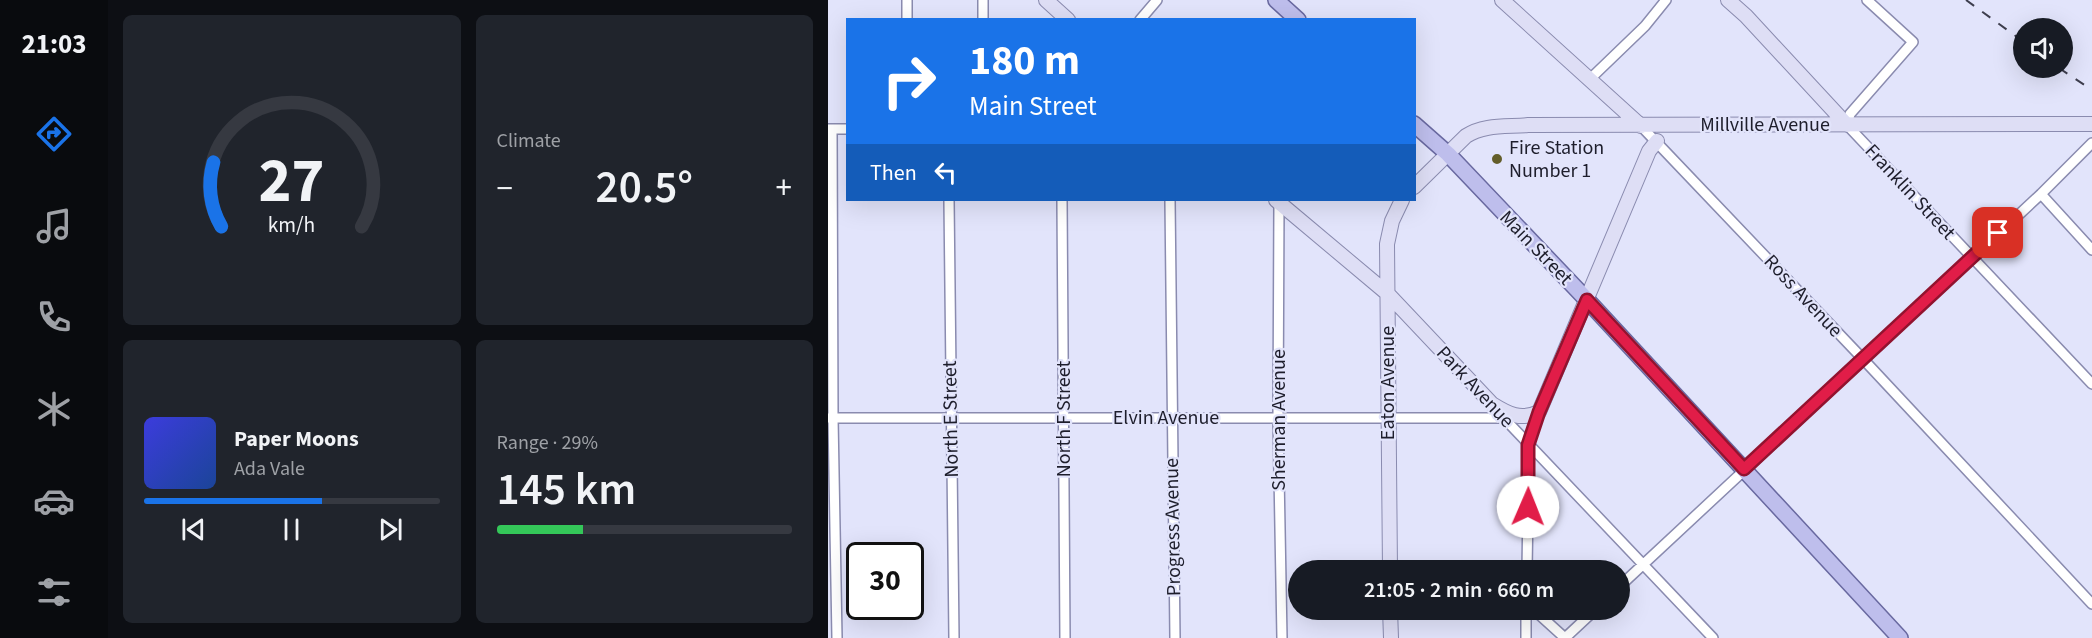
<!DOCTYPE html>
<html lang="en">
<head>
<meta charset="utf-8">
<style>
  body { margin:0; font-family:"Source Sans 3",sans-serif; background:#20242c; color:#f1f3f6; height:100vh; display:flex; flex-direction:column; font-size:22px; white-space:nowrap }
  * { box-sizing:border-box; margin:0 }
  p { font-size:20px; color:#9ea1a6 }
  .icon { flex:none; width:33px; height:33px; fill:none; stroke:currentColor; stroke-width:2; stroke-linecap:round; stroke-linejoin:round }
  .map { position:relative; flex:1; overflow:hidden }
  .panel { display:flex; flex-direction:column; gap:15px; padding:15px; background:#0d0f14; width:720px }
  .panel>* { flex:none }
  .top-card { position:absolute; left:18px; top:18px; width:570px; height:183px; border-radius:0px; box-shadow:0 6px 24px #0002; background:#1a73e8; color:#fff; overflow:hidden }
  .buttons { position:absolute; left:1185px; top:18px; display:grid; gap:12px }
  .buttons a { display:grid; place-items:center; width:60px; height:60px; border-radius:50%; background:#171b24; box-shadow:0 6px 24px #0002; font-size:30px }
  .speed { position:absolute; left:18px; top:542px; display:flex; gap:12px; font-size:30px; font-weight:700; text-align:center }
  .speed>* { display:grid; place-content:center; width:78px; height:78px; border-radius:50%; background:#171b24; box-shadow:0 6px 24px #0002; line-height:1 }
  .speed .limit { border:3px solid #111; border-radius:9px; background:#fff; color:#111 }
  .pin { position:absolute; display:grid; place-items:center; width:51px; height:51px; color:#fff; margin:-26px; border-radius:12px; box-shadow:0 3px 9px #0006 }
  .me { position:absolute; width:66px; margin:-33px; rotate:1deg; stroke-linejoin:round; filter:drop-shadow(0 0 4px #0008) }
  .turn { display:flex; align-items:center; gap:21px; height:126px; padding:0 24px; font-size:27px }
  .turn .icon { width:78px; height:78px; stroke-width:2.5 }
  .turn b { display:block; font-size:42px; line-height:51px }
  .then { display:flex; align-items:center; height:57px; padding:0 24px; background:#0003; gap:12px; font-size:22px }
  .big { font-size:45px; font-weight:600; line-height:1.1 }
  .panel .tile { flex:1; display:flex; flex-direction:column; justify-content:center; gap:9px; min-width:0; padding:0 21px; border-radius:9px; background:#20242c }
  .panel .dial { align-items:center; gap:0 }
  .dial svg { height:156px; overflow:visible; fill:none; stroke:#363941; stroke-width:7; stroke-linecap:round; text-anchor:middle }
  .dial text { fill:#f1f3f6; stroke:none }
  .song { display:flex; align-items:center; gap:18px }
  .cover { width:72px; height:72px; border-radius:9px; background:linear-gradient(135deg,hsl(240 70% 55%),hsl(220 70% 35%)) }
  .played { height:6px; border-radius:3px; background:linear-gradient(90deg,#1a73e8 60%,#363941 60%) }
  .keys { display:flex; justify-content:space-around; direction:ltr }
  .heat { display:flex; justify-content:space-between; align-items:center; font-size:33px; direction:ltr }
  .charge { height:9px; border-radius:4px; background:linear-gradient(90deg,#34c759 29%,#363941 0) }
  .panel .tiles { flex:1; display:grid; gap:15px; grid-template-columns:repeat(2,1fr) }
  .trip { position:absolute; left:460px; top:560px; width:342px; height:60px; border-radius:30px; background:#171b24; box-shadow:0 6px 24px #0002; font-weight:600; line-height:60px; text-align:center }
  main { display:flex; flex:1; min-height:0 }
  .tab-bar { display:flex; flex-direction:column; width:108px; justify-content:space-around; align-items:center; background:#090b0e; color:#9ea1a6 }
  .tab-bar .icon { width:42px; height:42px }
  .tab-bar .on { color:#1a73e8 }
  .tab-bar b { font-size:27px; color:#f1f3f6 }
  .map>svg:first-child { display:block }
  .lines { fill:none; stroke-linecap:round; stroke-linejoin:round }
  .street-casing { stroke:#8a8baf; stroke-width:12 }
  .secondary-casing { stroke:#8a8baf; stroke-width:16 }
  .primary-casing { stroke:#6969a0; stroke-width:18 }
  .street { stroke:#fff; stroke-width:9 }
  .secondary { stroke:#dedef5; stroke-width:14 }
  .primary { stroke:#bebeec; stroke-width:15 }
  .rail { stroke:#3e3e4e; stroke-width:2; stroke-dasharray:10 10; stroke-linecap:butt }
  .route-casing { stroke:#92132f; stroke-width:15 }
  .route { stroke:#e11d48; stroke-width:10 }
  .poi-dot { fill:#635d2a; stroke:#e2e4fb; stroke-width:2 }
  .labels { text-anchor:middle; dominant-baseline:central; stroke-width:4.5; stroke-linejoin:round; paint-order:stroke }
  .street-label { font-size:20px; fill:#1e1e2c; stroke:#e2e4fb }
  .poi-label { font-size:20px; fill:#1e1e2c; stroke:#e2e4fb; text-anchor:start }
</style>
</head>
<body>
<main>
<nav class="tab-bar">
<b>21:03</b>
<svg class="icon on" aria-label="directions" viewBox="0 0 24 24"><path d="M12 3l9 9-9 9-9-9zM9 14v-3h6M13 9l2 2-2 2"/></svg>
<svg class="icon" aria-label="music" viewBox="0 0 24 24"><path d="M9 18V5l10-2v13"/><circle cx="6" cy="18" r="3"/><circle cx="16" cy="16" r="3"/></svg>
<svg class="icon" aria-label="phone" viewBox="0 0 24 24"><path d="M5 4h4l2 5-3 2q2 4 5 5l2-3 5 2v4C11 20 4 13 5 4z"/></svg>
<svg class="icon" aria-label="climate" viewBox="0 0 24 24"><path d="M12 3v18M4 7l16 10M4 17L20 7"/></svg>
<svg class="icon" aria-label="car" viewBox="0 0 24 24"><path d="M5 17H2v-5l4-1 3-4h7l3 4 3 1v5h-3M9 17h6M6 11h13"/><circle cx="7" cy="17" r="2"/><circle cx="17" cy="17" r="2"/></svg>
<svg class="icon" aria-label="filters" viewBox="0 0 24 24"><path d="M4 7h16M4 17h16"/><circle cx="9" cy="7" r="2"/><circle cx="15" cy="17" r="2"/></svg>
</nav>
<section class="panel">
<div class="tiles">
<div class="tile dial"><svg viewBox="0 0 100 80">
<path d="M14 69A42 42 0 1 1 86 69"/>
<path d="M14 69A42 42 0 0 1 10 36" stroke="#1a73e8"/>
<text x="50" y="56" font-size="32" font-weight="700">27</text>
<text x="50" y="72" font-size="11">km/h</text>
</svg></div>
<div class="tile"><p>Climate</p>
<div class="heat"><a>−</a><b class="big">20.5°</b><a>+</a></div>
</div>
<div class="tile">
<div class="song"><i class="cover"></i><div><b>Paper Moons</b><p>Ada Vale</p></div></div>
<div class="played"></div>
<div class="keys"><svg class="icon" aria-label="previous" viewBox="0 0 24 24"><path d="M18 5L8 12l10 7zM5 5v14"/></svg><svg class="icon" aria-label="pause" viewBox="0 0 24 24"><path d="M8 5v14M16 5v14"/></svg><svg class="icon" aria-label="next" viewBox="0 0 24 24"><path d="M6 5l10 7-10 7zM19 5v14"/></svg></div>
</div>
<div class="tile"><p>Range · 29%</p><b class="big">145 km</b><div class="charge"></div></div>
</div>
</section>
<div class="map">
<svg width="1264" height="638" viewBox="0 0 1264 638">
  <rect width="100%" height="100%" fill="#e2e4fb"/>
  <g class="lines">
    <defs>
      <path id="street" d="M 1039,0 L 1085,42 L 1022,114 L 1019,125 L 1264,384
        M 79,20 L 79,0
        M 155,20 L 155,0
        M 312,20 L 329,0
        M 762,79 L 817,26 L 838,0
        M 813,126 L 1035,359 L 1264,604
        M 0,129 L 20,129
        M 4,129 L 5,418 L 9,638
        M 1213,194 L 1264,250
        M 121,200 L 126,638
        M 234,200 L 237,638
        M 342,200 L 347,638
        M 451,202 L 450,419 L 454,638
        M 673,415 L 885,638
        M 0,418 L 676,418
        M 699,570 L 701,445 L 711,412
        M 792,586 L 1213,194 L 1264,143
        M 705,609 L 737,638
        M 698,638 L 698,609
        M 737,638 L 768,609"/>
      <path id="secondary" d="M 218,0 L 240,20
        M 674,0 L 813,126
        M 900,0 L 918,16 L 1019,125
        M 586,187 L 638,136 C 656,124 679,127 700,125 L 1264,124
        M 448,200 L 560,294 L 664,404 C 680,414 693,421 711,412 L 821,151 L 829,141
        M 562,570 L 559,244 L 564,221 L 574,200
        M 562,609 L 563,638"/>
      <path id="primary" d="M 448,0 L 470,20
        M 586,124 L 620,154 L 759,300 L 1072,638"/>
    </defs>
    <use href="#street" class="street-casing"/>
    <use href="#secondary" class="secondary-casing"/>
    <use href="#primary" class="primary-casing"/>
    <use href="#street" class="street"/>
    <use href="#secondary" class="secondary"/>
    <use href="#primary" class="primary"/>
    <path class="rail" d="M 1138,0 L 1196,42
      M 1231,68 L 1264,90"/>
  </g>
  <g class="lines">
    <defs>
      <path id="route" d="M 700,507 L 700,445 L 711,412 L 759,300 L 916,469 L 1170,233"/>
    </defs>
    <use href="#route" class="route-casing"/>
    <use href="#route" class="route"/>
  </g>
  <circle class="poi-dot" cx="669" cy="159" r="6"/>
  <g class="labels">
    <g class="street-label">
      <text x="937" y="125">Millville Avenue</text>
      <text transform="translate(1082 192) rotate(47)">Franklin Street</text>
      <text transform="translate(708 248) rotate(46)">Main Street</text>
      <text transform="translate(975 296) rotate(47)">Ross Avenue</text>
      <text transform="translate(560 383) rotate(-90)">Eaton Avenue</text>
      <text transform="translate(647 387) rotate(47)">Park Avenue</text>
      <text x="338" y="418">Elvin Avenue</text>
      <text transform="translate(123 419) rotate(-91)">North E Street</text>
      <text transform="translate(236 419) rotate(-90)">North F Street</text>
      <text transform="translate(451 420) rotate(-90)">Sherman Avenue</text>
      <text transform="translate(345 527) rotate(-91)">Progress Avenue</text>
    </g>
    <g class="poi-label">
      <text x="681" y="148">Fire Station<tspan x="681" dy="23">Number 1</tspan></text>
    </g>
  </g>
</svg>
<div class="buttons">
<a><svg class="icon" aria-label="sound" viewBox="0 0 24 24"><path d="M4 9h4l5-4v14l-5-4H4zM17 9q2 3 0 6"/></svg></a>
</div>
<div class="speed"><div class="limit">30</div></div>
<div class="pin" style="left:1170px;top:233px;background:#d93025"><svg class="icon" aria-label="arrive" viewBox="0 0 24 24"><path d="M6 21V4h12l-3 4 3 4H6"/></svg></div>
<svg class="me" style="left:700px;top:507px" viewBox="-20 -20 40 40"><circle r="19" fill="#fff"/><path d="M0-13L10 11 0 6-10 11z" fill="#e11d48"/></svg>
<div class="trip">21:05 · 2 min · 660 m</div>
<div class="top-card">
<div class="turn"><svg class="icon" aria-label="right" viewBox="0 0 24 24"><path d="M7 20v-9h11M14 6l5 5-5 5"/></svg><div><b>180 m</b>Main Street</div></div>
<div class="then">Then<svg class="icon" aria-label="left" viewBox="0 0 24 24"><path d="M17 20v-9H6M10 6l-5 5 5 5"/></svg></div>
</div>
</div>
</main>
</body>
</html>
